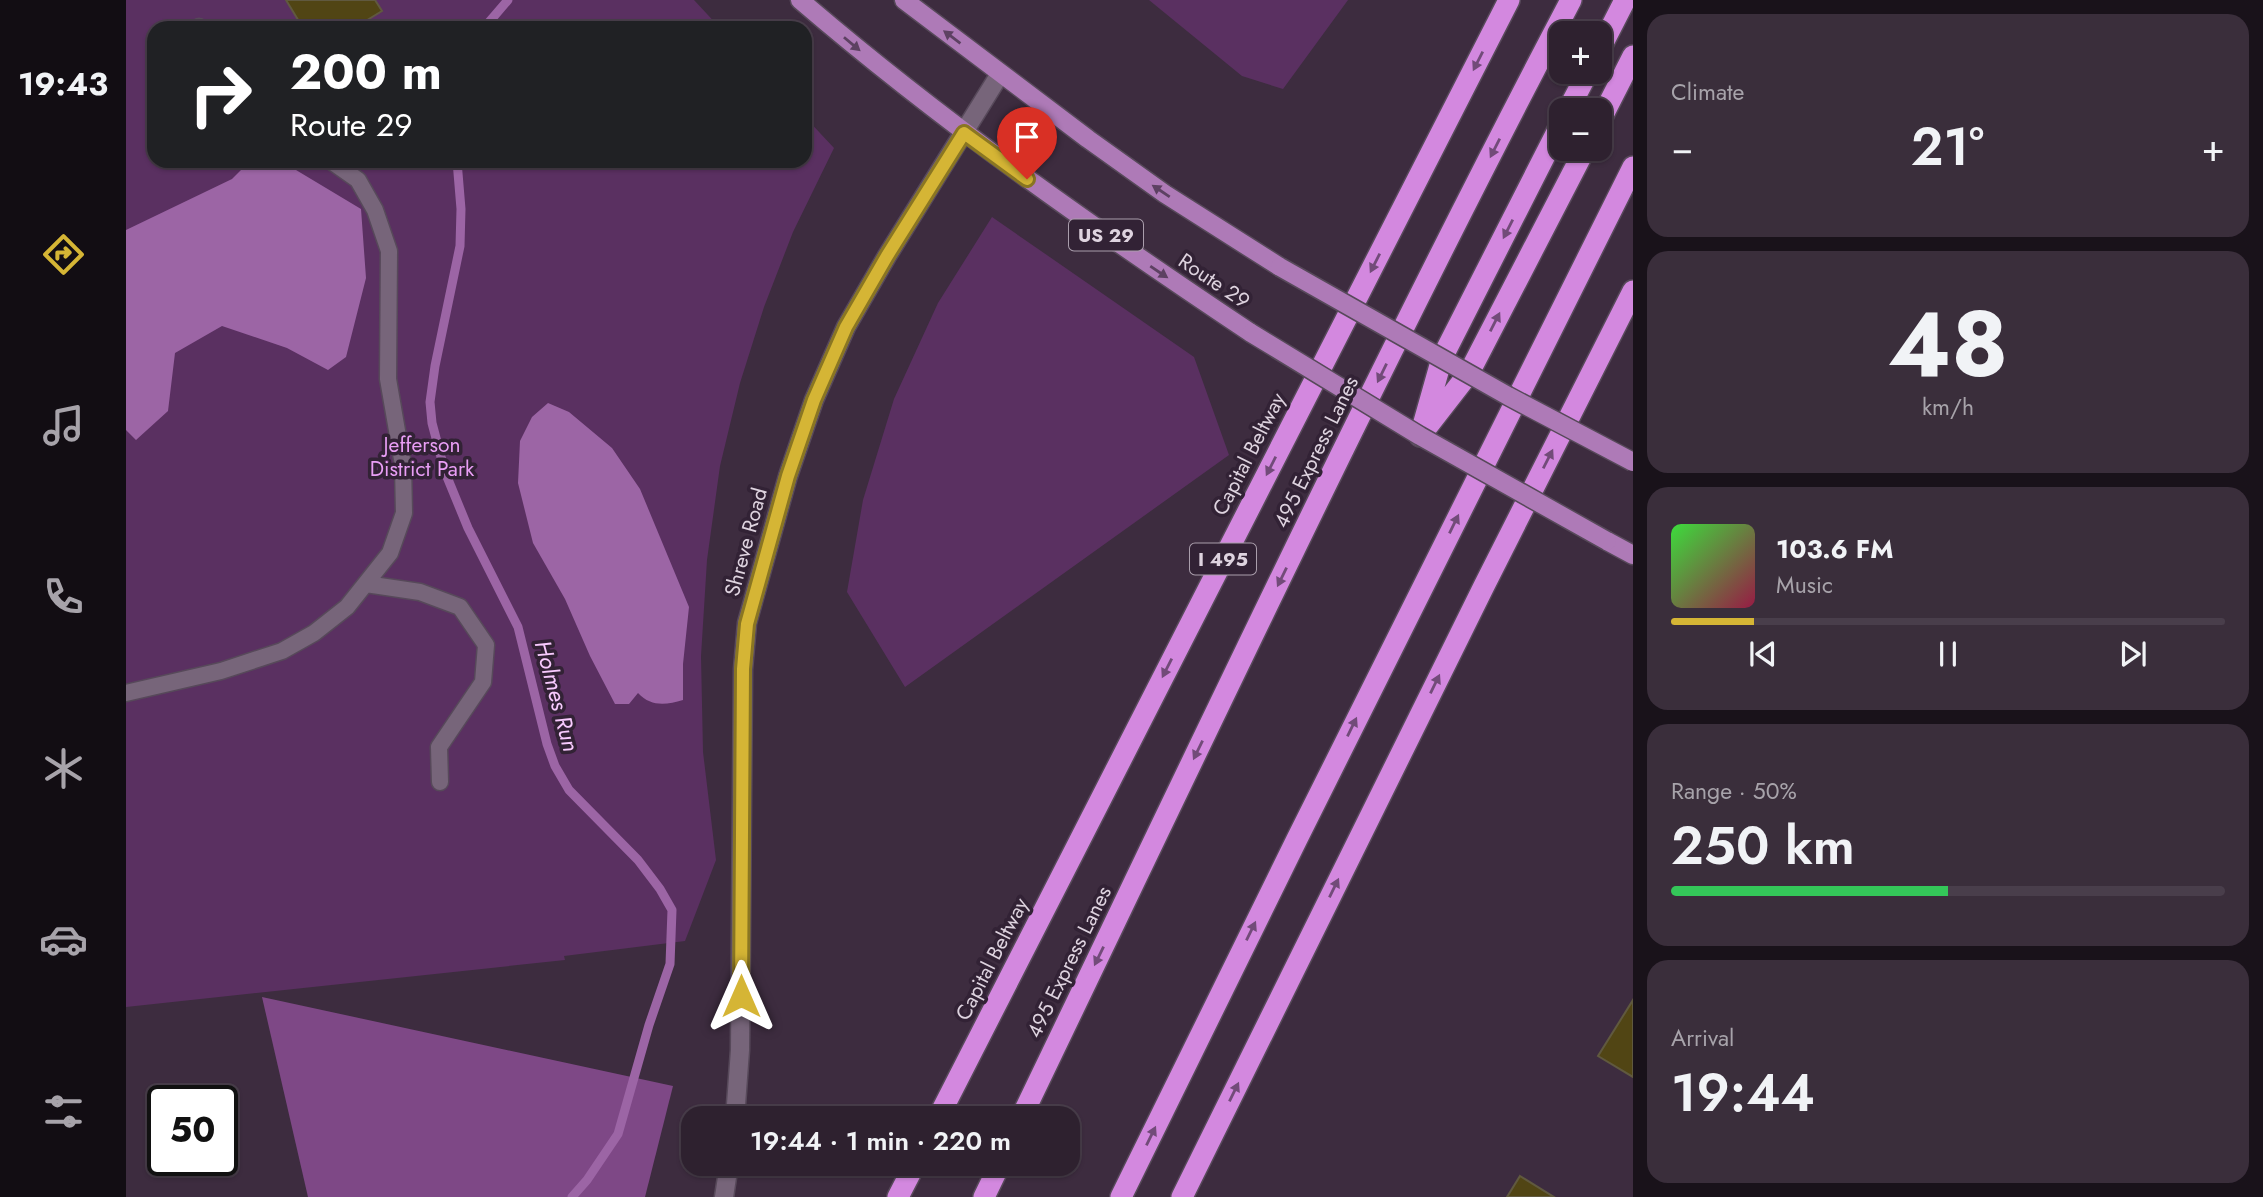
<!DOCTYPE html>
<html lang="en">
<head>
<meta charset="utf-8">
<style>
  body { margin:0; font-family:Jost,sans-serif; background:#3a2e3b; color:#f1f3f6; height:100vh; display:flex; flex-direction:column; font-size:26px; white-space:nowrap }
  * { box-sizing:border-box; margin:0 }
  p { font-size:23px; color:#a7a3aa }
  .icon { flex:none; width:38px; height:38px; fill:none; stroke:currentColor; stroke-width:2; stroke-linecap:round; stroke-linejoin:round }
  .map { position:relative; flex:1; overflow:hidden }
  .side { display:flex; flex-direction:column; gap:14px; padding:14px; background:#19121a; width:630px }
  .side>* { flex:none }
  .banner { position:absolute; left:21px; top:21px; width:665px; height:147px; border-radius:21px; box-shadow:0 2px 5px #0004,0 0 0 2px #493e4b; background:#202124; color:#fff; overflow:hidden }
  .fabs { position:absolute; left:1423px; top:21px; display:grid; gap:14px }
  .fabs a { display:grid; place-items:center; width:63px; height:63px; border-radius:14px; background:#2e212f; box-shadow:0 2px 5px #0004,0 0 0 2px #493e4b; font-size:35px }
  .speed { position:absolute; left:21px; top:1085px; display:flex; gap:14px; font-size:35px; font-weight:700; text-align:center }
  .speed>* { display:grid; place-content:center; width:91px; height:91px; border-radius:50%; background:#2e212f; box-shadow:0 2px 5px #0004,0 0 0 2px #493e4b; line-height:1 }
  .speed .limit { border:4px solid #111; border-radius:10px; background:#fff; color:#111 }
  .pin { position:absolute; display:grid; place-items:center; width:60px; height:60px; color:#fff; margin:-72px -30px; border-radius:50% 50% 50% 0; rotate:-45deg; box-shadow:0 0 7px #0007 }
  .pin .icon { rotate:45deg }
  .me { position:absolute; width:77px; margin:-38px; rotate:0deg; stroke-linejoin:round; filter:drop-shadow(0 0 5px #0008) }
  .turn { display:flex; align-items:center; gap:24px; height:147px; padding:0 28px; font-size:32px }
  .turn .icon { width:91px; height:91px; stroke-width:2.5 }
  .turn b { display:block; font-size:49px; line-height:60px }
  .big { font-size:52px; font-weight:600; line-height:1.1 }
  .side .card { flex:1; display:flex; flex-direction:column; justify-content:center; gap:10px; min-width:0; padding:0 24px; border-radius:21px; background:#3a2e3b }
  .side .dial { align-items:center; gap:0 }
  .dial b { font-size:91px; line-height:1 }
  .song { display:flex; align-items:center; gap:21px }
  .cover { width:84px; height:84px; border-radius:10px; background:linear-gradient(135deg,hsl(120 70% 55%),hsl(340 70% 35%)) }
  .played { height:7px; border-radius:4px; background:linear-gradient(90deg,#d5b535 15%,#493e4b 15%) }
  .keys { display:flex; justify-content:space-around; direction:ltr }
  .heat { display:flex; justify-content:space-between; align-items:center; font-size:38px; direction:ltr }
  .charge { height:10px; border-radius:5px; background:linear-gradient(90deg,#34c759 50%,#493e4b 0) }
  .trip { position:absolute; left:555px; top:1106px; width:399px; height:70px; border-radius:21px; background:#2e212f; box-shadow:0 2px 5px #0004,0 0 0 2px #493e4b; font-weight:600; line-height:70px; text-align:center }
  main { display:flex; flex:1; min-height:0 }
  .menu { display:flex; flex-direction:column; width:126px; justify-content:space-around; align-items:center; background:#120d13; color:#a7a3aa }
  .menu .icon { width:49px; height:49px }
  .menu .active { color:#d5b535 }
  .menu b { font-size:32px; color:#f1f3f6 }
  .map>svg:first-child { display:block }
  .green { fill:#5a3061 }
  .forest { fill:#7e4886 }
  .water { fill:#9c65a5 }
  .lines { fill:none; stroke-linecap:round; stroke-linejoin:round }
  .stream { stroke:#9c65a5; stroke-width:9 }
  .building { fill:#514514; stroke:#60593f; stroke-width:2 }
  .lane-casing { stroke:#57495a; stroke-width:19 }
  .secondary-casing { stroke:#57495a; stroke-width:21 }
  .primary-casing { stroke:#57495a; stroke-width:21 }
  .highway-casing { stroke:#57495a; stroke-width:24 }
  .lane { stroke:#77657a; stroke-width:16 }
  .secondary { stroke:#77657a; stroke-width:18 }
  .primary { stroke:#ae7ab7; stroke-width:18 }
  .highway { stroke:#d388df; stroke-width:21 }
  .primary-bridge-casing { stroke:#57495a; stroke-width:21; stroke-linecap:butt }
  .primary-bridge { stroke:#ae7ab7; stroke-width:18 }
  .oneway { fill:#5d4162 }
  .oneway2 { fill:#724b79 }
  .route-casing { stroke:#8a7622; stroke-width:18 }
  .route { stroke:#d5b535; stroke-width:12 }
  .labels { text-anchor:middle; dominant-baseline:central; stroke-width:7; stroke-linejoin:round; paint-order:stroke }
  .shield { fill:#322235; stroke:#aa9eac; stroke-width:2 }
  .shield-label { font-size:19px; font-weight:bold; fill:#ded3df }
  .street-label { font-size:21px; fill:#ded3df; stroke:#322235 }
  .park-label { font-size:21px; fill:#e99ef5; stroke:#322235 }
  .water-label { font-size:23px; font-style:italic; fill:#f8cafe; stroke:#322235 }
</style>
</head>
<body>
<main>
<nav class="menu">
<b>19:43</b>
<svg class="icon active" aria-label="directions" viewBox="0 0 24 24"><path d="M12 3l9 9-9 9-9-9zM9 14v-3h6M13 9l2 2-2 2"/></svg>
<svg class="icon" aria-label="music" viewBox="0 0 24 24"><path d="M9 18V5l10-2v13"/><circle cx="6" cy="18" r="3"/><circle cx="16" cy="16" r="3"/></svg>
<svg class="icon" aria-label="phone" viewBox="0 0 24 24"><path d="M5 4h4l2 5-3 2q2 4 5 5l2-3 5 2v4C11 20 4 13 5 4z"/></svg>
<svg class="icon" aria-label="climate" viewBox="0 0 24 24"><path d="M12 3v18M4 7l16 10M4 17L20 7"/></svg>
<svg class="icon" aria-label="car" viewBox="0 0 24 24"><path d="M5 17H2v-5l4-1 3-4h7l3 4 3 1v5h-3M9 17h6M6 11h13"/><circle cx="7" cy="17" r="2"/><circle cx="17" cy="17" r="2"/></svg>
<svg class="icon" aria-label="filters" viewBox="0 0 24 24"><path d="M4 7h16M4 17h16"/><circle cx="9" cy="7" r="2"/><circle cx="15" cy="17" r="2"/></svg>
</nav>
<div class="map">
<svg width="1507" height="1197" viewBox="0 0 1507 1197">
  <rect width="100%" height="100%" fill="#3d2c3f"/>
  <path class="green" d="M 0,0 L 568,0 L 594,28 L 28,28 L 28,161 L 679,161 L 679,117 L 708,148 L 667,232 L 638,307 L 614,383 L 594,466 L 581,560 L 575,656 L 577,752 L 590,860 L 559,941 L 438,956 L 439,960 L 0,1007 Z
    M 1023,0 L 1222,0 L 1157,89 L 1116,76 Z
    M 866,217 L 1068,357 L 1103,455 L 779,687 L 721,592 L 737,500 L 768,399 L 812,303 Z"/>
  <path class="forest" d="M 136,997 L 547,1086 L 519,1197 L 182,1197 Z"/>
  <path class="water" d="M 124,161 L 155,161 L 235,209 L 240,278 L 220,357 L 202,370 L 161,348 L 96,326 L 49,353 L 42,411 L 10,440 L 0,430 L 0,230 L 106,179 Z
    M 422,403 L 443,412 L 486,448 L 514,489 L 563,607 L 557,664 L 557,700 C 540,705 525,707 512,693 L 503,704 L 489,704 L 464,656 L 439,599 L 407,543 L 392,483 L 394,441 L 406,417 Z"/>
  <g class="lines">
    <path class="stream" d="M 358,28 L 382,0
      M 331,161 L 335,209 L 334,246 L 309,366 L 304,402 L 306,423 L 319,472 L 342,528 L 392,627 L 421,744 L 429,766 L 443,790 L 512,860 L 534,889 L 546,910 L 544,964 L 523,1025 L 492,1134 L 461,1180 L 446,1197"/>
  </g>
  <path class="building" d="M 160,0 L 249,0 L 256,11 L 228,28 L 177,28 Z
    M 1507,1000 L 1507,1077 L 1472,1056 Z
    M 1394,1176 L 1428,1197 L 1381,1197 Z"/>
  <g class="lines">
    <defs>
      <path id="lane" d="M 73,28 L 73,27
        M 240,584 L 294,592 L 334,607 L 360,645 L 357,682 L 313,747 L 314,782
        M 0,693 L 95,671 L 156,651 L 188,633 L 221,607 L 264,553 L 278,513 L 277,465 L 262,379 L 263,251 L 249,210 L 232,180 L 205,161"/>
      <path id="secondary" d="M 609,1118 L 614,1050 L 617,669 L 621,623 L 662,476 L 688,400 L 720,327 L 761,256 L 874,74
        M 598,1197 L 603,1164"/>
      <path id="primary" d="M 674,0 C 816,122 969,229 1125,333
        M 778,0 L 962,139 L 1039,194 L 1154,267
        M 1481,541 L 1507,555"/>
      <path id="highway" d="M 1474,49 L 1499,0
        M 1442,110 L 1462,72
        M 1474,121 L 1507,56
        M 1301,427 L 1343,373 L 1459,149
        M 1294,436 L 1316,358 L 1435,124
        M 812,1118 L 1383,0
        M 895,1118 C 1075,744 1252,367 1445,0
        M 772,1197 L 789,1164
        M 858,1197 L 874,1164
        M 995,1197 L 1171,839 L 1507,167
        M 1056,1197 L 1358,586 L 1507,291"/>
    </defs>
    <use href="#lane" class="lane-casing"/>
    <use href="#secondary" class="secondary-casing"/>
    <use href="#primary" class="primary-casing"/>
    <use href="#highway" class="highway-casing"/>
    <use href="#lane" class="lane"/>
    <use href="#secondary" class="secondary"/>
    <use href="#primary" class="primary"/>
    <use href="#highway" class="highway"/>
    <defs>
      <path id="primary-bridge" d="M 1154,267 L 1382,396 L 1507,462
        M 1125,333 L 1294,436 L 1481,541"/>
    </defs>
    <use href="#primary-bridge" class="primary-bridge-casing"/>
    <use href="#primary-bridge" class="primary-bridge"/>
  </g>
  <defs><path id="oneway-solid" d="M-6-.8H1V-3.2L6.5 0L1 3.2V.8H-6Z" transform="scale(1.75)"/></defs>
  <g class="oneway">
    <use href="#oneway-solid" transform="translate(826 37) rotate(-143)"/>
    <use href="#oneway-solid" transform="translate(726 44) rotate(40)"/>
    <use href="#oneway-solid" transform="translate(1035 191) rotate(-146)"/>
    <use href="#oneway-solid" transform="translate(1033 272) rotate(34)"/>
  </g>
  <g class="oneway2">
    <use href="#oneway-solid" transform="translate(1352 61) rotate(117)"/>
    <use href="#oneway-solid" transform="translate(1369 148) rotate(117)"/>
    <use href="#oneway-solid" transform="translate(1382 229) rotate(117)"/>
    <use href="#oneway-solid" transform="translate(1249 263) rotate(117)"/>
    <use href="#oneway-solid" transform="translate(1369 322) rotate(-63)"/>
    <use href="#oneway-solid" transform="translate(1256 373) rotate(116)"/>
    <use href="#oneway-solid" transform="translate(1422 459) rotate(-63)"/>
    <use href="#oneway-solid" transform="translate(1145 466) rotate(117)"/>
    <use href="#oneway-solid" transform="translate(1328 524) rotate(-64)"/>
    <use href="#oneway-solid" transform="translate(1156 577) rotate(116)"/>
    <use href="#oneway-solid" transform="translate(1041 668) rotate(117)"/>
    <use href="#oneway-solid" transform="translate(1309 684) rotate(-64)"/>
    <use href="#oneway-solid" transform="translate(1226 727) rotate(-64)"/>
    <use href="#oneway-solid" transform="translate(1072 750) rotate(116)"/>
    <use href="#oneway-solid" transform="translate(1208 888) rotate(-64)"/>
    <use href="#oneway-solid" transform="translate(1125 931) rotate(-64)"/>
    <use href="#oneway-solid" transform="translate(973 956) rotate(116)"/>
    <use href="#oneway-solid" transform="translate(1108 1092) rotate(-64)"/>
    <use href="#oneway-solid" transform="translate(1025 1136) rotate(-64)"/>
  </g>
  <g class="lines">
    <defs>
      <path id="route" d="M 615,996 L 617,669 L 621,624 L 662,476 L 688,400 L 720,327 L 761,256 L 838,133 L 901,179"/>
    </defs>
    <use href="#route" class="route-casing"/>
    <use href="#route" class="route"/>
  </g>
  <g class="labels">
    <g class="shield">
      <rect x="943" y="219.5" width="74" height="31" rx="5"/>
      <rect x="1064" y="543.5" width="66" height="31" rx="5"/>
    </g>
    <g class="shield-label">
      <text x="980" y="235">US 29</text>
      <text x="1097" y="559">I 495</text>
    </g>
    <g class="street-label">
      <text transform="translate(1088 281) rotate(34)">Route 29</text>
      <text transform="translate(1190 452) rotate(-64)">495 Express Lanes</text>
      <text transform="translate(1123 454) rotate(-63)">Capital Beltway</text>
      <text transform="translate(620 542) rotate(-75)">Shreve Road</text>
      <text transform="translate(866 959) rotate(-63)">Capital Beltway</text>
      <text transform="translate(943 962) rotate(-64)">495 Express Lanes</text>
    </g>
    <g class="park-label">
      <text x="296" y="445">Jefferson<tspan x="296" dy="24">District Park</tspan></text>
    </g>
    <g class="water-label">
      <text transform="translate(431 696) rotate(75)">Holmes Run</text>
    </g>
  </g>
</svg>
<div class="fabs">
<a>+</a>
<a>−</a>
</div>
<div class="speed"><div class="limit">50</div></div>
<div class="pin" style="left:901px;top:179px;background:#d93025"><svg class="icon" aria-label="arrive" viewBox="0 0 24 24"><path d="M6 21V4h12l-3 4 3 4H6"/></svg></div>
<svg class="me" style="left:615px;top:996px" viewBox="-20 -20 40 40"><path d="M0-17L14 15 0 8-14 15z" fill="#d5b535" stroke="#fff" stroke-width="4"/></svg>
<div class="trip">19:44 · 1 min · 220 m</div>
<div class="banner">
<div class="turn"><svg class="icon" aria-label="right" viewBox="0 0 24 24"><path d="M7 20v-9h11M14 6l5 5-5 5"/></svg><div><b>200 m</b>Route 29</div></div>
</div>
</div>
<section class="side">
<div class="card"><p>Climate</p>
<div class="heat"><a>−</a><b class="big">21°</b><a>+</a></div>
</div>
<div class="card dial"><b>48</b><p>km/h</p></div>
<div class="card">
<div class="song"><i class="cover"></i><div><b>103.6 FM</b><p>Music</p></div></div>
<div class="played"></div>
<div class="keys"><svg class="icon" aria-label="previous" viewBox="0 0 24 24"><path d="M18 5L8 12l10 7zM5 5v14"/></svg><svg class="icon" aria-label="pause" viewBox="0 0 24 24"><path d="M8 5v14M16 5v14"/></svg><svg class="icon" aria-label="next" viewBox="0 0 24 24"><path d="M6 5l10 7-10 7zM19 5v14"/></svg></div>
</div>
<div class="card"><p>Range · 50%</p><b class="big">250 km</b><div class="charge"></div></div>
<div class="card"><p>Arrival</p><b class="big">19:44</b></div>
</section>
</main>
</body>
</html>
